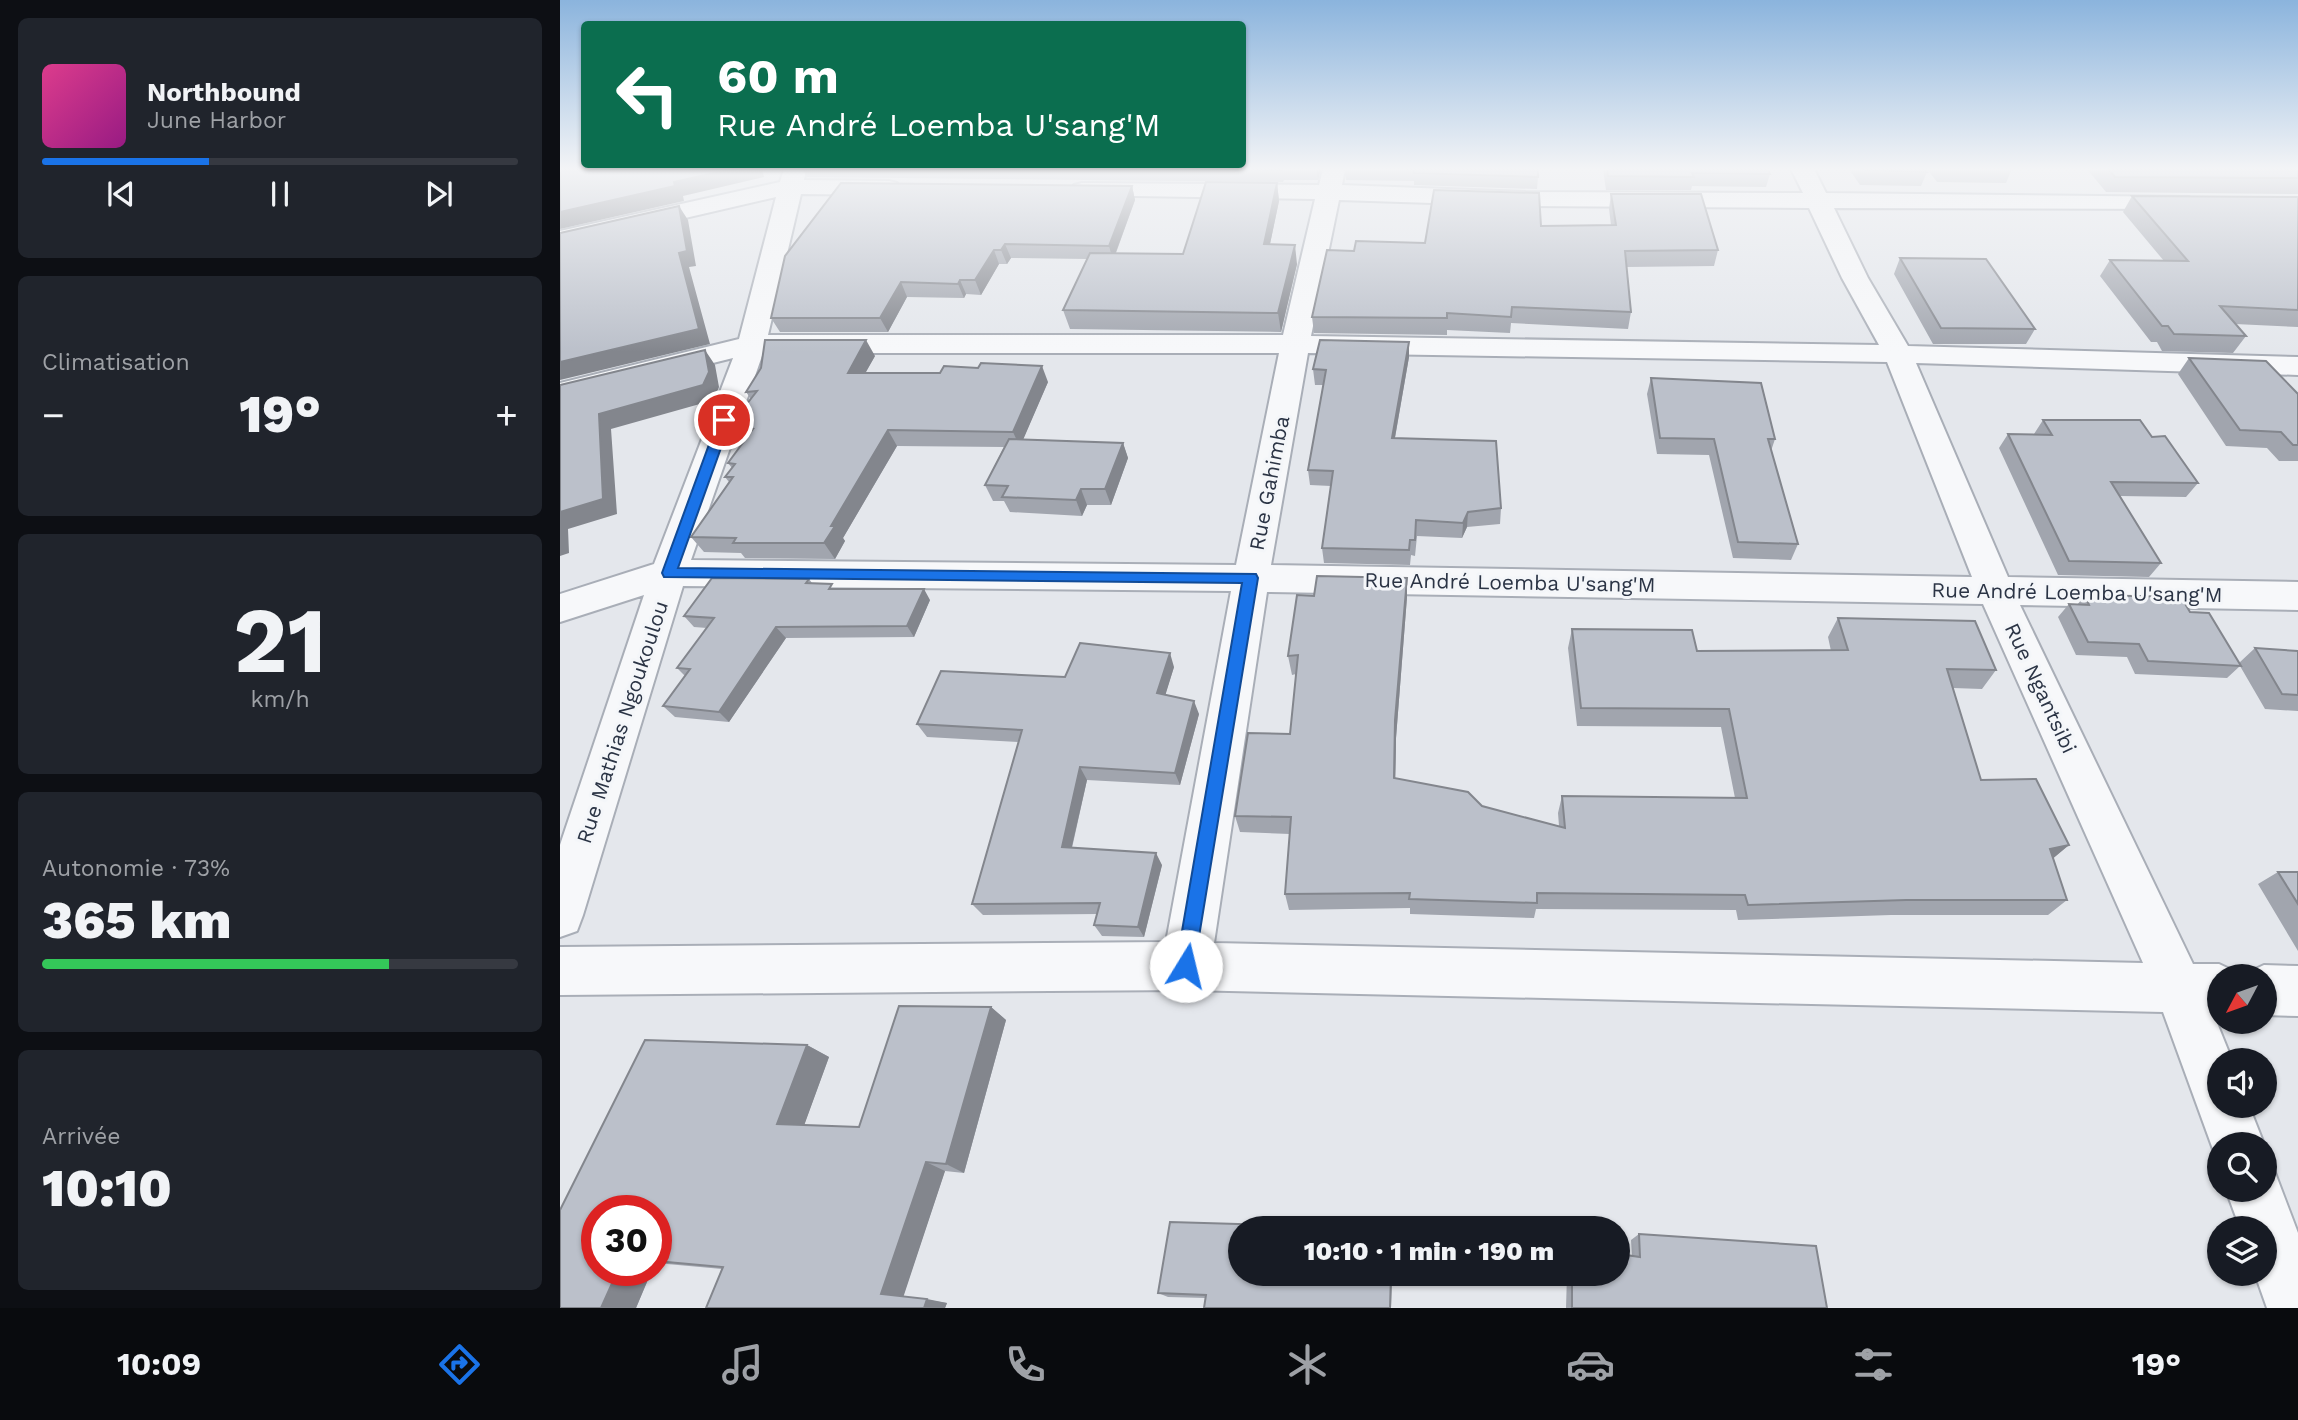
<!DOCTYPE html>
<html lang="fr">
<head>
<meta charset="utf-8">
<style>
  body { margin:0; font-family:"Work Sans",sans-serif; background:#20242c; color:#f1f3f6; height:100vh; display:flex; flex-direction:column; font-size:26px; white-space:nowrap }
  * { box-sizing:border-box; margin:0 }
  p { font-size:23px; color:#9ea1a6 }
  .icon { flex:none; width:38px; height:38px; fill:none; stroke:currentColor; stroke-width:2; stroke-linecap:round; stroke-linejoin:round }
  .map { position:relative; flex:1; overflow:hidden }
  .side { display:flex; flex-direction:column; gap:18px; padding:18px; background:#0d0f14; width:560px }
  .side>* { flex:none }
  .guide { position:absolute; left:21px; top:21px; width:665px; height:147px; border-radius:7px; box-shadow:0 2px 5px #0004; background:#0b6e4f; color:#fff; overflow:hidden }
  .needle { width:46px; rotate:229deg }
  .controls { position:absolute; left:1647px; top:964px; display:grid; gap:14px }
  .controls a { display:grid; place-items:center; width:70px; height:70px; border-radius:50%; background:#171b24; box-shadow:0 2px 5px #0004; font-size:35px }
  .speed { position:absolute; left:21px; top:1195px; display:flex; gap:14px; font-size:35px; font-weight:700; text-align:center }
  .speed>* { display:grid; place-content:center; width:91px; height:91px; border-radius:50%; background:#171b24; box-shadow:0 2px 5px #0004; line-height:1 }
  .speed .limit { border:10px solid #d22; background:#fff; color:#111 }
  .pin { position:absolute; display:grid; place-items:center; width:60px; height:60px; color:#fff; margin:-30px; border:4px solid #fff; border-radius:50%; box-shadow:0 2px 7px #0007 }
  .me { position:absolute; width:77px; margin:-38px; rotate:9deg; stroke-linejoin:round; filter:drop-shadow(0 0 5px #0008) }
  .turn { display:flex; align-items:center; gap:24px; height:147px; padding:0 21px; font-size:32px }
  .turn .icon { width:91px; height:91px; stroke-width:2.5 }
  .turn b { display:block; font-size:49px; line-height:60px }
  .big { font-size:52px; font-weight:800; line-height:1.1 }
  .side .widget { flex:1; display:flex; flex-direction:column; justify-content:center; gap:10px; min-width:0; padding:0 24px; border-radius:10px; background:#20242c }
  .side .dial { align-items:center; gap:0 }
  .dial b { font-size:91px; line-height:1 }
  .song { display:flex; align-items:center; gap:21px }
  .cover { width:84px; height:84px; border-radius:10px; background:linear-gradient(135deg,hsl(330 70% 55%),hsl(310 70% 35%)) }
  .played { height:7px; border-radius:4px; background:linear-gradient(90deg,#1a73e8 35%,#363941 35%) }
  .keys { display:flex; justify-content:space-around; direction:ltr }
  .heat { display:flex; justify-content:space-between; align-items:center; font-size:38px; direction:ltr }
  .charge { height:10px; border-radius:5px; background:linear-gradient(90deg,#34c759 73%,#363941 0) }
  .trip { position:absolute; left:668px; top:1216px; width:402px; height:70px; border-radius:35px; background:#171b24; box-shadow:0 2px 5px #0004; font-weight:800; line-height:70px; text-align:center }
  .tabs { display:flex; height:112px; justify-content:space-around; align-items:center; background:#090b0e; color:#9ea1a6 }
  .tabs .icon { width:49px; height:49px }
  .tabs .on { color:#1a73e8 }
  .tabs b { font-size:32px; color:#f1f3f6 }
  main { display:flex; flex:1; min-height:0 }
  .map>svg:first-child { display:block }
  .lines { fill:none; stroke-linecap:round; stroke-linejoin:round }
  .minor-casing { stroke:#a9aeb7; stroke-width:4 }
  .minor { fill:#f7f8fa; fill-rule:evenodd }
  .wall { fill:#a1a5ae }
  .shaded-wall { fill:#83868d }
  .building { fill:#bbc0ca; stroke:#83868d; stroke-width:2 }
  .route { fill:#1a73e8; stroke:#114b97; stroke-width:2 }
  .labels { text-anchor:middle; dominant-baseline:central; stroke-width:6; stroke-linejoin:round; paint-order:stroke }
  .street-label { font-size:21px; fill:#2b3445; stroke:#f4f6f9 }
</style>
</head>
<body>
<main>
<section class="side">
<div class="widget">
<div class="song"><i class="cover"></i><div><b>Northbound</b><p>June Harbor</p></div></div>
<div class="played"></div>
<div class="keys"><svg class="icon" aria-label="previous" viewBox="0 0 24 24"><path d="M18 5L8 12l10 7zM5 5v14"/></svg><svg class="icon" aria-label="pause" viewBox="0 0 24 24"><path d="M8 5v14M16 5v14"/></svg><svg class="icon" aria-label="next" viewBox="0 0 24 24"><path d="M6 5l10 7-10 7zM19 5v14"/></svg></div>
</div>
<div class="widget"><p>Climatisation</p>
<div class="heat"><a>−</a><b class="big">19°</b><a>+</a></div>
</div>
<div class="widget dial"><b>21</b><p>km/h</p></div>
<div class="widget"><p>Autonomie · 73%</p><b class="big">365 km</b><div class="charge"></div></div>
<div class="widget"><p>Arrivée</p><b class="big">10:10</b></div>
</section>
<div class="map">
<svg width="1738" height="1308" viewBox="0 0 1738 1308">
  <rect width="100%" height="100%" fill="#e4e7ec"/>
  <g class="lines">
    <defs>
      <path id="minor" d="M 224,169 L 246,169 L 244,180 L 329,181 L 337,183 L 341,188 L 337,193 L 329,195 L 241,194 L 208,335 L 723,335 L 755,199 L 514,195 L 510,190 L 514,185 L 522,183 L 759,185 L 763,169 L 785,169 L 782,185 L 966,192 L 1243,193 L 1231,169 L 1254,169 L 1266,193 L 1629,197 L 1632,202 L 1629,207 L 1620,209 L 1274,208 L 1308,278 L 1348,346 L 1738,357 L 1738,375 L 1356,363 L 1448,577 L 1738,582 L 1738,610 L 1460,605 L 1633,964 L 1659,964 L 1676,972 L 1678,976 L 1659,976 L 1659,1014 L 1653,1013 L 1672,1060 L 1659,1060 L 1659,1106 L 1689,1106 L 1704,1144 L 1659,1144 L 1658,1163 L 1603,1012 L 626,990 L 0,995 L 0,947 L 606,942 L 671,591 L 123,586 L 23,915 L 17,931 L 0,937 L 0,845 L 84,595 L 0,622 L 0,594 L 94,564 L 173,358 L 0,401 L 0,383 L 179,339 L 216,197 L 0,247 L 0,231 L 220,182 ZM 779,200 L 966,206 L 1249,208 L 1282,278 L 1319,345 L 751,336 ZM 203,353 L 719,353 L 676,565 L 131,560 ZM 748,353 L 1327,362 L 1412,577 L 711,565 ZM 707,592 L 1423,604 L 1583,963 L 654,943 Z
        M 1704,965 L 1738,966 L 1738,1016 L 1704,1015 L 1704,976 L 1685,976 L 1687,973 Z
        M 1704,1167 L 1714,1170 L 1738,1233 L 1738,1308 L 1707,1308 L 1695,1274 L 1704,1274 L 1704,1228 L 1680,1228 L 1666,1190 L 1704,1190 Z"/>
    </defs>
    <use href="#minor" class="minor-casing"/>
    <use href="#minor" class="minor"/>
  </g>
  <path class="wall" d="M 243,169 L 761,169 L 758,180 L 724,180 L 723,182 L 247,177 Z
    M 785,169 L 978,169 L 978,177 L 977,189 L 854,185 L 854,181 L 786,180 Z
    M 1043,169 L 1208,169 L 1210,174 L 1206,187 L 1132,186 L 1131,190 L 1046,190 Z
    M 1289,169 L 1365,169 L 1367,172 L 1361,186 L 1300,185 Z
    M 1367,169 L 1452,169 L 1446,183 L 1377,182 Z
    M 1527,169 L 1738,169 L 1738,194 L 1546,192 Z
    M 717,183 L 719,201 L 710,244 L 737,264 L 721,332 L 510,329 L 503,310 L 527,259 L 451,258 L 447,264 L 439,264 L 421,295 L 406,294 L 404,298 L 347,297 L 328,332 L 220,332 L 211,318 L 572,186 L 575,200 L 556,253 L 623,254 Z
    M 1051,194 L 1158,250 L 1154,266 L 1066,267 L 1071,312 L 1068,329 L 951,323 L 950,333 L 887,330 L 887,335 L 754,333 L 752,317 L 794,251 L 865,243 L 981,226 L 1051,225 L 1049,209 Z
    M 1572,196 L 1738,197 L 1738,327 L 1675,324 L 1686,336 L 1673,353 L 1602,351 L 1597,342 L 1591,342 L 1540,276 L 1550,260 L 1604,261 L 1563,212 Z
    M 1340,258 L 1475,329 L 1466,344 L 1373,344 L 1334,274 Z
    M 849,342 L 849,357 L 835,438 L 941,508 L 940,524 L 907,527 L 902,538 L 857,536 L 855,556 L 851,555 L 850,565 L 764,563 L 762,548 L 771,486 L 750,485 L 748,470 L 763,385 L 755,385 L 753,369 Z
    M 315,356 L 305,373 L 488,382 L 463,439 L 563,443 L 568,458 L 551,505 L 527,505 L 522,516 L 450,512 L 444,501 L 433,501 L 425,485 L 444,447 L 337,446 L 283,538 L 285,541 L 275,559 L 185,558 L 181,553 L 144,552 L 131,537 L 169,482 L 165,477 L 172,468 L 168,463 L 182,444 L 179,443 L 168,428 L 191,399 L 186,392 Z
    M 1629,358 L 1738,394 L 1738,461 L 1719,461 L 1707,448 L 1666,446 L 1618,374 Z
    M 1091,378 L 1215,439 L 1211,451 L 1238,544 L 1231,560 L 1173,558 L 1149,455 L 1097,454 L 1087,394 Z
    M 1483,420 L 1592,437 L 1638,483 L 1626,497 L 1560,496 L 1601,563 L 1589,577 L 1498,575 L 1439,448 L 1448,434 L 1474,434 Z
    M 249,579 L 252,583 L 276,589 L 370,600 L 354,637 L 226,638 L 169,722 L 115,717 L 103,706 L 125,676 L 117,668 L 147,628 L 134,627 L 124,616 Z
    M 1525,595 L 1630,612 L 1679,663 L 1695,648 L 1738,651 L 1738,711 L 1705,709 L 1680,666 L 1667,678 L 1575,674 L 1567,657 L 1516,655 L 1498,617 L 1509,604 L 1517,605 Z
    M 847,597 L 836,738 L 835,779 L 922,806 L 999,826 L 998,813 L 1002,796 L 1175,798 L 1161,727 L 1017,726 L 1008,648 L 1012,629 L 1137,651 L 1271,651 L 1268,637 L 1278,618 L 1436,670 L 1422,689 L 1393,688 L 1421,780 L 1509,845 L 1493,858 L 1507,900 L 1488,915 L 1331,915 L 1178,920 L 1176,910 L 976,909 L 974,918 L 850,914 L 850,908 L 729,910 L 725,894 L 730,834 L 680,832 L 675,816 L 730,734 L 736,674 L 732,675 L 728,656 Z
    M 614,667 L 605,695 L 639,714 L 620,785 L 527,780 L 512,848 L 602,865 L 584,937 L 542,936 L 534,925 L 537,914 L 423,915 L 412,904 L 459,742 L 367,737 L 357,724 L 505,677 Z
    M 1718,872 L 1738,872 L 1738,951 L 1698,884 Z
    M 339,1006 L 431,1007 L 446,1020 L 404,1173 L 385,1171 L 343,1296 L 387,1303 L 385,1308 L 146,1308 L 162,1269 L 96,1263 L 96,1211 L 37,1211 L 37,1270 L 92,1270 L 76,1308 L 0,1308 L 0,1210 L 85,1040 L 247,1045 L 269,1057 L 244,1125 L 299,1127 Z
    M 811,1228 L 646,1298 L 608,1297 L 598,1293 Z
    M 1079,1234 L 1267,1308 L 1006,1308 L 1007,1274 L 1059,1274 L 1072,1256 L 1071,1240 Z"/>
  <path class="shaded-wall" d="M 172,169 L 202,169 L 204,177 L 123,196 L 124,201 L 0,229 L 0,212 L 114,182 Z
    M 756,169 L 761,169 L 758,180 Z
    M 717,183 L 719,201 L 706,263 L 704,244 Z
    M 572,186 L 575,200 L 553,260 L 549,246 Z
    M 119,206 L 128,220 L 136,266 L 129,267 L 150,344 L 0,380 L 0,362 Z
    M 445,244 L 451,258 L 447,264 L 441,250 Z
    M 735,245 L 737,264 L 721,332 L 718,313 Z
    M 434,250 L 439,264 L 421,295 L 415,280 Z
    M 400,280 L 406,294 L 404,298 L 398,284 Z
    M 341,282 L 347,297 L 328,332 L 320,318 Z
    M 306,340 L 315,356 L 297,388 L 288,373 Z
    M 849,342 L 849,357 L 832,454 L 832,438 Z
    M 145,350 L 155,365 L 159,387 L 154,400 L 51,429 L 57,514 L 8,529 L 9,553 L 0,556 L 0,512 L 39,414 Z
    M 482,366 L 488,382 L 460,447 L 453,432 Z
    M 328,430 L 337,446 L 283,538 L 285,541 L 275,559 L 264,543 L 271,526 Z
    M 563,443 L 568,458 L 551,505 L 545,489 Z
    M 521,489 L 527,505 L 522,516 L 516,500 Z
    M 908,512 L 907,527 L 902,538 L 903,523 Z
    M 847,578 L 847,597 L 836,738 L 835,796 L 834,778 L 835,720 Z
    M 364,589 L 370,600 L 354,637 L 347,626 Z
    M 216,627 L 226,638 L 169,722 L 159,712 Z
    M 610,653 L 614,667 L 602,706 L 597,693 Z
    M 634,701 L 639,714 L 620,785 L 615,773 Z
    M 520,767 L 527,780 L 509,859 L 502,847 Z
    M 1509,845 L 1490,861 L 1490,849 Z
    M 596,853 L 602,865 L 584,937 L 578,927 Z
    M 431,1007 L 446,1020 L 404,1173 L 386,1164 Z
    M 247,1045 L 269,1057 L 241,1134 L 217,1124 Z
    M 366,1162 L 385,1171 L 343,1298 L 321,1294 Z
    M 58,1270 L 92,1270 L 76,1308 L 41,1308 Z
    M 831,1274 L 832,1274 L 831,1308 L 830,1308 Z
    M 367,1299 L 387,1303 L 385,1308 L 364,1308 Z"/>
  <path class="building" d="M 0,169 L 172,169 L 114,182 L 115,186 L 0,212 Z
    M 617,169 L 722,169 L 722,170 Z
    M 846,169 L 978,169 L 978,177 L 854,173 L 854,169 Z
    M 1047,169 L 1208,169 L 1210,174 L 1132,173 L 1134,177 L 1048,176 Z
    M 1304,169 L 1365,169 L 1367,172 L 1305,170 Z
    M 1548,169 L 1738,169 L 1738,178 L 1555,177 Z
    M 646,182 L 717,183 L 704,244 L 735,245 L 718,313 L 503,310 L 530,253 L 623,254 Z
    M 281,183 L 572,186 L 549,246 L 445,244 L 441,250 L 434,250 L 415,280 L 400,280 L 398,284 L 341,282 L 320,318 L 211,318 L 225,256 Z
    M 874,190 L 979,193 L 981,226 L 1056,225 L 1051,194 L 1141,194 L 1158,250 L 1065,251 L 1071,312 L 952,307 L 951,317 L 887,313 L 887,318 L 752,317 L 767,250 L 794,251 L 796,241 L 865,243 Z
    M 1572,196 L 1738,197 L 1738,310 L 1660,306 L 1686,336 L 1614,334 L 1608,326 L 1602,326 L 1550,260 L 1628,261 Z
    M 119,206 L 127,251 L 119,253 L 139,329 L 0,362 L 0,233 Z
    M 1340,258 L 1426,259 L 1475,329 L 1381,328 Z
    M 205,340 L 306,340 L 288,373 L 380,373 L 384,366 L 418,368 L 421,363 L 482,366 L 453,432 L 328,430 L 271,526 L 275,526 L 264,543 L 173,543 L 176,538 L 131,537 L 173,477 L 165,477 L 175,464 L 168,463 L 193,429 L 168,428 L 197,391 L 186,392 L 201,368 Z
    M 760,340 L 849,342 L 832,438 L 936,441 L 941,508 L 908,512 L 903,523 L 856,520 L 855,540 L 850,540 L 849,550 L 762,548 L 773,471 L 748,470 L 766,370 L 753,369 Z
    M 145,350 L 149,372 L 143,385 L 39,414 L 43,499 L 0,512 L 0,385 Z
    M 1629,358 L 1706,361 L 1738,394 L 1738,445 L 1733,445 L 1721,432 L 1680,430 Z
    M 1091,378 L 1201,383 L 1215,439 L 1208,439 L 1238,544 L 1178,542 L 1154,439 L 1100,438 Z
    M 1483,420 L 1580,420 L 1592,437 L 1605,436 L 1638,483 L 1551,482 L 1601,563 L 1509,561 L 1448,434 L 1492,435 Z
    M 449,439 L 563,443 L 545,489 L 521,489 L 516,500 L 442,497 L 448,486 L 425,485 Z
    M 757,576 L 847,578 L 835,720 L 834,778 L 908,792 L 922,806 L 1005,828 L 1002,796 L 1187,798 L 1169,709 L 1021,708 L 1012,629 L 1132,630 L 1137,651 L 1288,650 L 1278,618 L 1415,621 L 1436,670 L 1387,669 L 1421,780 L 1476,779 L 1509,845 L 1490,849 L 1507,900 L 1346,900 L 1188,905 L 1185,895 L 977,893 L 977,903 L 849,899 L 850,893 L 725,894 L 731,817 L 675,816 L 688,733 L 730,734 L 738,655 L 728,656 L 737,595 L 754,596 Z
    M 152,578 L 249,579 L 246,583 L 272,584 L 269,589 L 364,589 L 347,626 L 216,627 L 159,712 L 103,706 L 130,669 L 117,668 L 154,618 L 124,616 Z
    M 1525,595 L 1621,597 L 1630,612 L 1649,613 L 1681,666 L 1588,661 L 1579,644 L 1528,642 L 1509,604 L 1529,605 Z
    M 520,643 L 610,653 L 597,693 L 634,701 L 615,773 L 520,767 L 502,847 L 596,853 L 578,927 L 534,925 L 540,903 L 412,904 L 462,730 L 357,724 L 381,671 L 505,677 Z
    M 1695,648 L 1738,651 L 1738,695 L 1722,694 Z
    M 1718,872 L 1738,872 L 1738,904 Z
    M 339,1006 L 431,1007 L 386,1164 L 366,1162 L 321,1294 L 367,1299 L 364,1308 L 146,1308 L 163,1267 L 96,1261 L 96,1211 L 37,1211 L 37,1270 L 58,1270 L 41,1308 L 0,1308 L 0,1210 L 85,1040 L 247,1045 L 217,1124 L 299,1127 Z
    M 610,1222 L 811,1228 L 681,1228 L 681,1274 L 831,1274 L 830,1308 L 644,1308 L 646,1295 L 598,1293 Z
    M 1079,1234 L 1256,1246 L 1267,1308 L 1012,1308 L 1012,1274 L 1059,1274 L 1059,1254 L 1080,1257 Z"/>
  <linearGradient id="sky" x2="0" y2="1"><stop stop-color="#8bb4dd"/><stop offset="0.48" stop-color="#f3f4f6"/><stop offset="1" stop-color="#f3f4f6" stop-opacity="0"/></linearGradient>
  <rect width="1738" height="352" fill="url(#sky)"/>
  <path class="route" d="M 164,416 L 171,420 L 118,568 L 696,574 L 698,578 L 633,973 L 626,976 L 619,973 L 616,966 L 682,583 L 104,577 L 102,573 L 158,420 Z"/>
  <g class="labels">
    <g class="street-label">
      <text transform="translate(709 483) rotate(-79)">Rue Gahimba</text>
      <text transform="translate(950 582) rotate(1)">Rue André Loemba U'sang'M</text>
      <text transform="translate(1517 592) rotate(1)">Rue André Loemba U'sang'M</text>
      <text transform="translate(1481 688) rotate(65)">Rue Ngantsibi</text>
      <text transform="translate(62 722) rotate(-72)">Rue Mathias Ngoukoulou</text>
    </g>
  </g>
</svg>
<div class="controls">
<a><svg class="needle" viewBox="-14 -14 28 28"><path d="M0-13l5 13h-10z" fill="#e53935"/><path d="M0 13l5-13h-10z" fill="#9ea1a6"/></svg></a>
<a><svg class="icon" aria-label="sound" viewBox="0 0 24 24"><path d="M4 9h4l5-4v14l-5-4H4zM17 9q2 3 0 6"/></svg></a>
<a><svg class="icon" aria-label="search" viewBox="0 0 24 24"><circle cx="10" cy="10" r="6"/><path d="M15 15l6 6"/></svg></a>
<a><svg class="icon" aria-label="layers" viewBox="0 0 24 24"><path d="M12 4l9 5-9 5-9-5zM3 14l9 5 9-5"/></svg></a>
</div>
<div class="speed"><div class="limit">30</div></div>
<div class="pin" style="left:164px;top:420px;background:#d93025"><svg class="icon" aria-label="arrive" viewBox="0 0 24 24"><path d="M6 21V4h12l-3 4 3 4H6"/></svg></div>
<svg class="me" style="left:626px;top:966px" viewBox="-20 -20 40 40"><circle r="19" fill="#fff"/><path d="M0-13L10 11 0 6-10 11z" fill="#1a73e8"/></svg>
<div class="trip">10:10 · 1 min · 190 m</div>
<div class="guide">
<div class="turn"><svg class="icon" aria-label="left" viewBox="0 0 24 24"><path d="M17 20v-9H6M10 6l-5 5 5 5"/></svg><div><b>60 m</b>Rue André Loemba U'sang'M</div></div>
</div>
</div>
</main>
<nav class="tabs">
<b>10:09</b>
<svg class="icon on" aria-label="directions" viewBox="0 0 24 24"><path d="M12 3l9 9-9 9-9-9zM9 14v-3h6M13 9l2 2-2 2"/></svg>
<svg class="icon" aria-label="music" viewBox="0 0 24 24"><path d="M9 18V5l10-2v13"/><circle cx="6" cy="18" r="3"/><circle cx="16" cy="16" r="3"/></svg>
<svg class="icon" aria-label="phone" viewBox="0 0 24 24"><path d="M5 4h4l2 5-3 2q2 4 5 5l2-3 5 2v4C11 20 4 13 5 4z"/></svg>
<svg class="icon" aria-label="climate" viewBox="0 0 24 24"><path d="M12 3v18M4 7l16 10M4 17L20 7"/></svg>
<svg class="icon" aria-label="car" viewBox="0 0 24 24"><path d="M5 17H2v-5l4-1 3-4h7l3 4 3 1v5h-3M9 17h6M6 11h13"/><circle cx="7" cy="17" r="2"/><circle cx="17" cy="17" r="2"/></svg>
<svg class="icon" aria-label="filters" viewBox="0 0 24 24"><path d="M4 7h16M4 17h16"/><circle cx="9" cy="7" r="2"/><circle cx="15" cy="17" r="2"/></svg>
<b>19°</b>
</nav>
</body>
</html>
